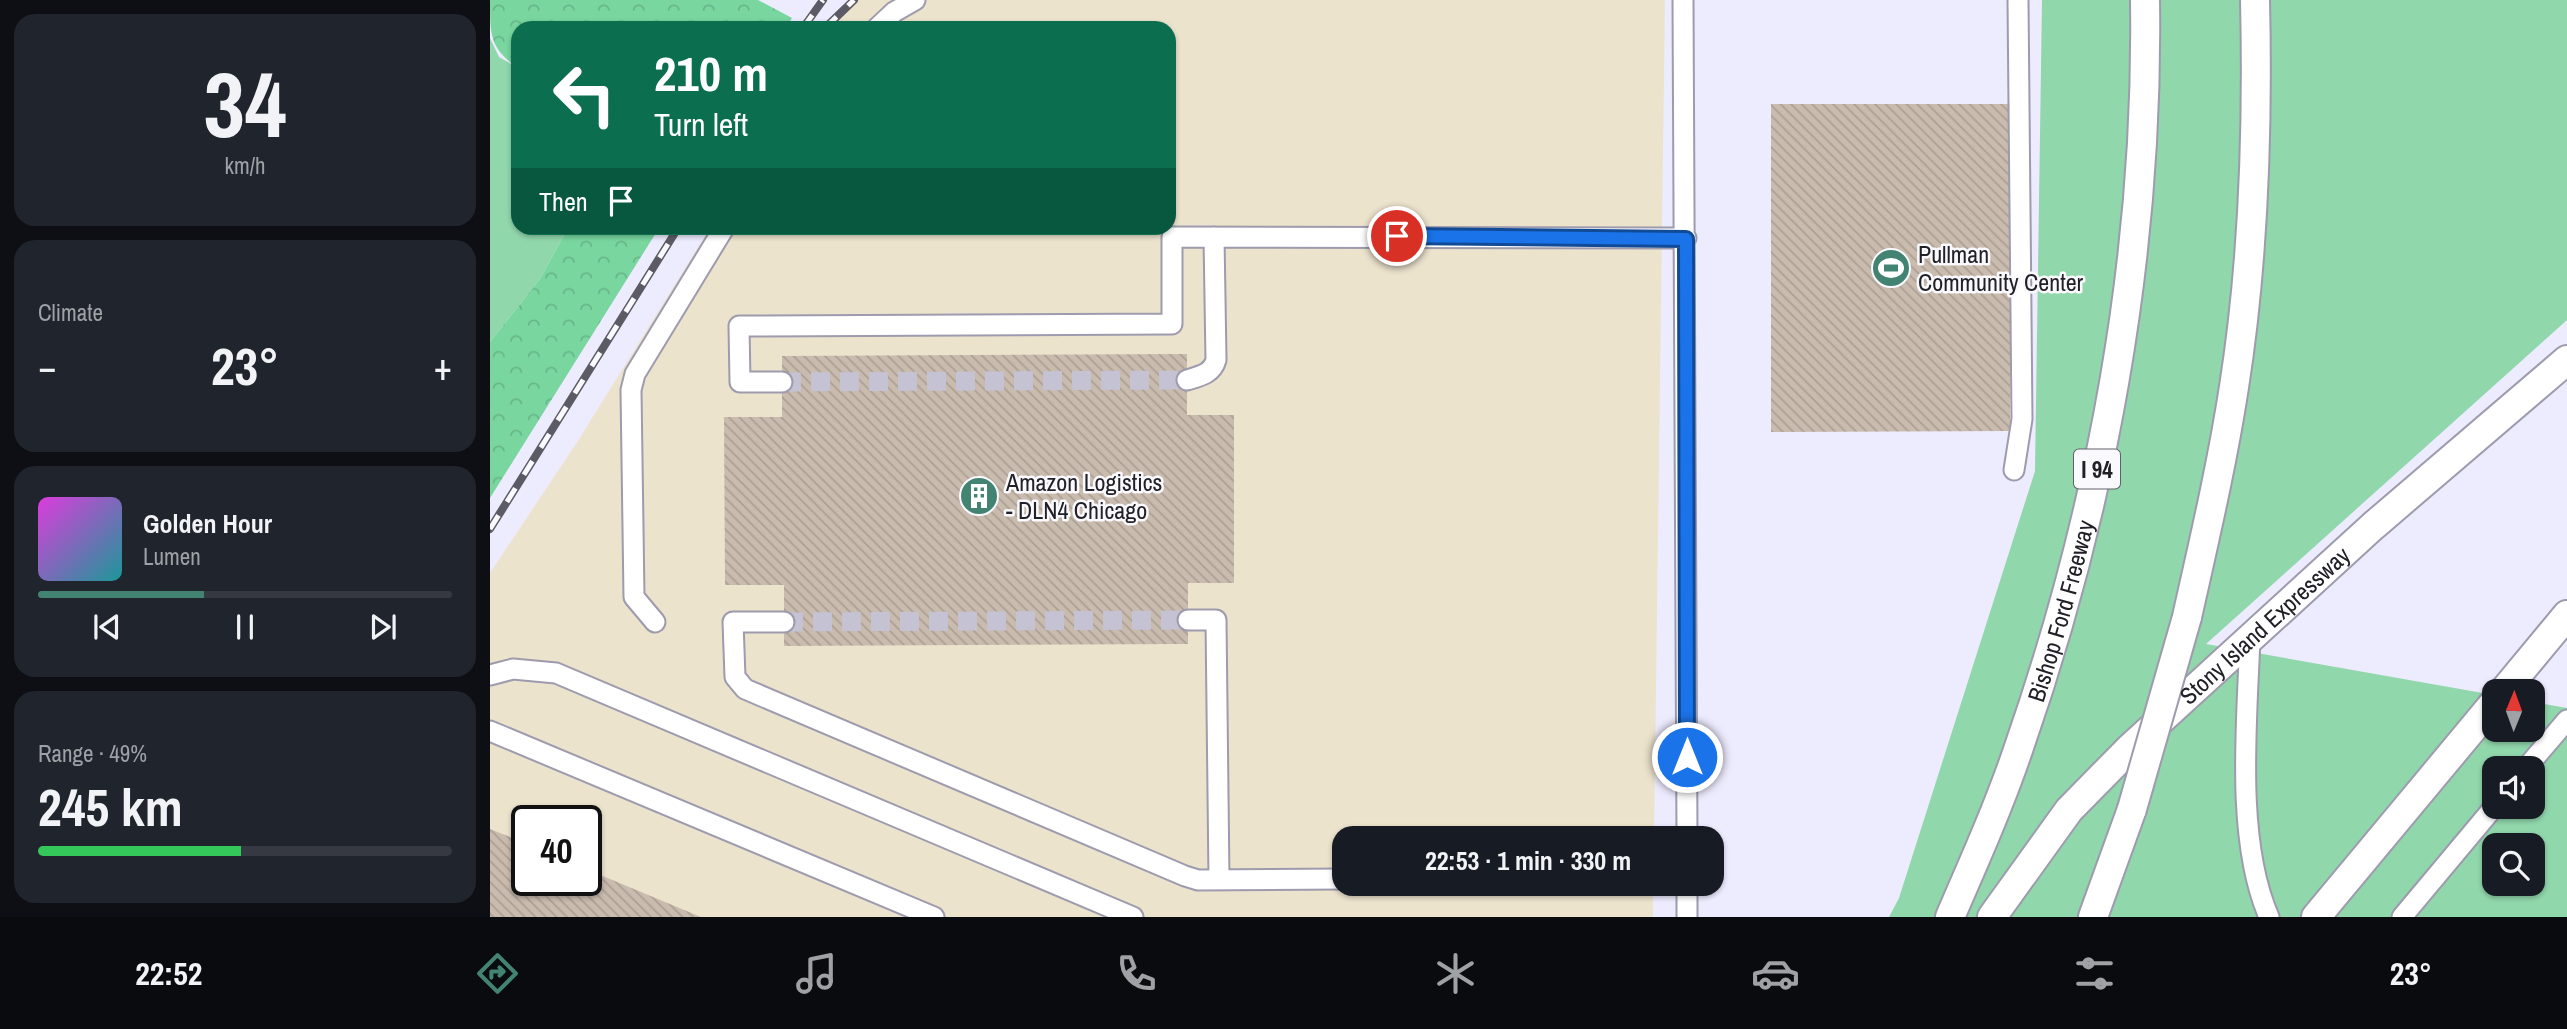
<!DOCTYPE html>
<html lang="en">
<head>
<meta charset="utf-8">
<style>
  body { margin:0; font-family:"Archivo Narrow",sans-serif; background:#20242c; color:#f1f3f6; height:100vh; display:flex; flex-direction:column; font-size:26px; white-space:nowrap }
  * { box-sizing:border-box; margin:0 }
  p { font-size:23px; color:#9ea1a6 }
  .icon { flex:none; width:38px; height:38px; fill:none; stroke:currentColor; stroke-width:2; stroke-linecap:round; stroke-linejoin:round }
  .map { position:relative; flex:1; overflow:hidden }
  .drawer { display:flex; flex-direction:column; gap:14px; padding:14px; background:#0d0f14; width:490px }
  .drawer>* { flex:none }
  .top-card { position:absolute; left:21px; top:21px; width:665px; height:214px; border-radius:21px; box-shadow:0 2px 5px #0004; background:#0b6e4f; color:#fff; overflow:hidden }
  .needle { width:46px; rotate:1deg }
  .buttons { position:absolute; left:1992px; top:679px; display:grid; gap:14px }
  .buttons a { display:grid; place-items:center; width:63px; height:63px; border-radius:14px; background:#171b24; box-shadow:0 2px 5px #0004; font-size:35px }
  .speed { position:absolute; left:21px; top:805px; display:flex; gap:14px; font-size:35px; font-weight:700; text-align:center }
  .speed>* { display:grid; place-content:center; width:91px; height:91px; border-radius:50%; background:#171b24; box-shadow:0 2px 5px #0004; line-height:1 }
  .speed .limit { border:4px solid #111; border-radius:10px; background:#fff; color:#111 }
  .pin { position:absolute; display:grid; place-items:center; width:60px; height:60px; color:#fff; margin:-30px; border:4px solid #fff; border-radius:50%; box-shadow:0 2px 7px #0007 }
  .me { position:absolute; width:77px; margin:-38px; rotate:0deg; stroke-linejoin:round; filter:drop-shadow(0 0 5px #0008) }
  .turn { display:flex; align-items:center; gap:24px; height:147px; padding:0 28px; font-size:32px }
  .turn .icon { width:91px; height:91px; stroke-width:2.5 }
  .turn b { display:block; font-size:49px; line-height:60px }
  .then { display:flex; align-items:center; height:66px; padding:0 28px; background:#0003; gap:14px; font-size:26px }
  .big { font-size:52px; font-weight:800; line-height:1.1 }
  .drawer .tile { flex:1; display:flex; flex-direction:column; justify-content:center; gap:10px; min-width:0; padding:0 24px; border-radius:21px; background:#20242c }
  .drawer .dial { align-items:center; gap:0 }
  .dial b { font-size:91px; line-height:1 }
  .song { display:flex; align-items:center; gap:21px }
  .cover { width:84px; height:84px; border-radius:10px; background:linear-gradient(135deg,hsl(300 70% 55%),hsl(180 70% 35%)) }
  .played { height:7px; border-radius:4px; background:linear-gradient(90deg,#438372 40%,#363941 40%) }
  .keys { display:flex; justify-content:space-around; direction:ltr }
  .heat { display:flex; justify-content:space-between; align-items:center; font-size:38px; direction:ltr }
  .charge { height:10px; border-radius:5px; background:linear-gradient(90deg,#34c759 49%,#363941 0) }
  .trip { position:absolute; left:842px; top:826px; width:392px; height:70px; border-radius:21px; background:#171b24; box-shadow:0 2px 5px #0004; font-weight:800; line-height:70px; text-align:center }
  .menu { display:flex; height:112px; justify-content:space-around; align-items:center; background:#090b0e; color:#9ea1a6 }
  .menu .icon { width:49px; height:49px }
  .menu .current { color:#438372 }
  .menu b { font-size:32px; color:#f1f3f6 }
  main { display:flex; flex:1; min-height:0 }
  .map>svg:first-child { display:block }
  .industrial { fill:#ece3cd; fill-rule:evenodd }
  .green { fill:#91d7ac; fill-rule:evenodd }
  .forest { fill:url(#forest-crowns) }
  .building { fill:url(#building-back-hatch) }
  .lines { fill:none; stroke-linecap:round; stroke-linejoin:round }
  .minor-tunnel { stroke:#c4c2d3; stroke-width:19; stroke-dasharray:19 10; stroke-linecap:butt }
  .minor-casing { stroke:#9d9bad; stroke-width:23 }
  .highway-casing { stroke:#9d9bad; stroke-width:32 }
  .minor { stroke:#fff; stroke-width:19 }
  .highway { stroke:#fff; stroke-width:28 }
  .rail-casing { stroke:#5c5b65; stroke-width:8 }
  .rail { stroke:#fafafe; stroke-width:5; stroke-dasharray:16; stroke-linecap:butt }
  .highway-bridge-casing { stroke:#9d9bad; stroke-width:32; stroke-linecap:butt }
  .highway-bridge { stroke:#fff; stroke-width:28 }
  .route-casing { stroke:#114b97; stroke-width:18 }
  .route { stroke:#1a73e8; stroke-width:12 }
  .labels { text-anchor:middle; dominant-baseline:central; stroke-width:5; stroke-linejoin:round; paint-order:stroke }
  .shield { fill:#fafafe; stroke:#626168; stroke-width:2 }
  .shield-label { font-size:23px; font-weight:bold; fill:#212027 }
  .poi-label { font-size:24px; fill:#212027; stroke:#fafafe; text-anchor:start }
  .street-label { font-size:24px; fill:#212027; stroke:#fafafe }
</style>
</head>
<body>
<main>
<section class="drawer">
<div class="tile dial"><b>34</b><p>km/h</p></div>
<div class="tile"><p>Climate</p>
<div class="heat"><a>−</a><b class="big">23°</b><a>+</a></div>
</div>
<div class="tile">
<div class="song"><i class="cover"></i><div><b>Golden Hour</b><p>Lumen</p></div></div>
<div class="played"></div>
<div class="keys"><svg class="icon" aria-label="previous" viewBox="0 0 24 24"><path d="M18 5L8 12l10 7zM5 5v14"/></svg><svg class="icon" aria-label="pause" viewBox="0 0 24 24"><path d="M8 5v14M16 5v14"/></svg><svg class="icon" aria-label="next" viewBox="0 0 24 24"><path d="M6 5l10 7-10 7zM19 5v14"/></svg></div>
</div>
<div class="tile"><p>Range · 49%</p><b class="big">245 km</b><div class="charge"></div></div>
</section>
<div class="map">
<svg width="2077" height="917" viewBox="0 0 2077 917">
  <defs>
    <pattern id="forest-crowns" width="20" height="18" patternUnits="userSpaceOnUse" patternTransform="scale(1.75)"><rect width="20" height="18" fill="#79d69f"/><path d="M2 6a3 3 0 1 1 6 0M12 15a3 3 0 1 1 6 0" fill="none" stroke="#68b789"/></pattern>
    <pattern id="building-back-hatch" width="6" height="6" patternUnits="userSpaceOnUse" patternTransform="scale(1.75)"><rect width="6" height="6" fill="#c9bbad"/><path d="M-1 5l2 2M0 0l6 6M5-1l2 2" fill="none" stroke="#aca095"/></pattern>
  </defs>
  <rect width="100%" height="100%" fill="#edebfe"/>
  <path class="industrial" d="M 361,0 L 1175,0 L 1164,838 L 854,838 L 854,884 L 1163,884 L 1163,917 L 0,917 L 0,573 L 86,444 L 220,228 L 679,228 L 679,28 L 343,28 ZM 37,821 L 96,821 L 96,880 L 37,880 Z"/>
  <path class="green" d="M 1552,0 L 2077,0 L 2077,320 L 1716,644 L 2004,695 L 2004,730 L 2042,730 L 2042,702 L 2077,708 L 2077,917 L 1399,917 L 1409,898 L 1545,471 ZM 2004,768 L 2042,768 L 2042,807 L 2004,807 ZM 2004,845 L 2042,845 L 2042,884 L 2004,884 Z
    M 0,38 L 9,57 L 28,68 L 28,228 L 78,228 L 50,279 L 0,342 Z"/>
  <path class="forest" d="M 0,0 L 268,0 L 302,18 L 296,28 L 28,28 L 28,68 C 0,48 0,36 0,0 Z
    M 78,228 L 169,228 L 0,498 L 0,342 L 50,279 Z"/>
  <path class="building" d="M 1281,104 L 1520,104 L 1520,431 L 1281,432 Z
    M 697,354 L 697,415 L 744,415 L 744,583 L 698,583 L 698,644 L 294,646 L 294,585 L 235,585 L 234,417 L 292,417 L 292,356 Z
    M 0,829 L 37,844 L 37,880 L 96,880 L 96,869 L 211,917 L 0,917 Z"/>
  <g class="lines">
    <path class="minor-tunnel" d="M 292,382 L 697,380
      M 294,622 L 698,620"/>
    <defs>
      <path id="minor" d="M 1193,0 L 1197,838
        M 387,28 L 404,12 L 425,0
        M 697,380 C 710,376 722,374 726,360 L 724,237
        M 292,382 L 250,382 L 249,326 L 682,324 L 682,237 L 1196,238
        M 1524,470 L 1532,419 L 1528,0
        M 698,620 L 726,620 L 729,880
        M 165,622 L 144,597 L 141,390 L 145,374 L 234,228
        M 294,622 L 243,622 L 245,677 L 255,689 L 695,876 L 708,880 L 854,879
        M 1760,638 C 1757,721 1745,840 1779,917
        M 0,675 L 23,669 L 66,673 L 643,917
        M 0,731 L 444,917
        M 2036,768 L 2077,720
        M 1197,884 L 1197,917
        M 1912,917 L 2004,807"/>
      <g id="highway">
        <path d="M 1697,617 C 1714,541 1732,465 1744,387 C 1764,260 1768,129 1765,0"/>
        <path d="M 2014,691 L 2077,615"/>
        <path id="s1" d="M 1460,917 C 1484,862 1509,806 1528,750 C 1612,510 1659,254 1655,0"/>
        <path id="s2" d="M 1502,917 L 1579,810 L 1640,748 L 1883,526 L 2077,360"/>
        <path d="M 1603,917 L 1642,809"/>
        <path d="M 1826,917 L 2004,703"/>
      </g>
    </defs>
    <use href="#minor" class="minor-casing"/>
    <use href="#highway" class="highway-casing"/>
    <use href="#minor" class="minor"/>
    <use href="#highway" class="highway"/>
    <defs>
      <path id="rail" d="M 313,28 L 333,0
        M 335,28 L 364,0
        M 0,529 L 188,228"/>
    </defs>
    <use href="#rail" class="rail-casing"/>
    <use href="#rail" class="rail"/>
    <defs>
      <path id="highway-bridge" d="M 1642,809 L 1697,617"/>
    </defs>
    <use href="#highway-bridge" class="highway-bridge-casing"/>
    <use href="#highway-bridge" class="highway-bridge"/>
  </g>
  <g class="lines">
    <defs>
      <path id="route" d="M 907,236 L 1196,239 L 1197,757"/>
    </defs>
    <use href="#route" class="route-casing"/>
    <use href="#route" class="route"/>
  </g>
  <defs>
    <symbol id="stadium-disc" viewBox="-11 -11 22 22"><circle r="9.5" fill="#438372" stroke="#fafafe"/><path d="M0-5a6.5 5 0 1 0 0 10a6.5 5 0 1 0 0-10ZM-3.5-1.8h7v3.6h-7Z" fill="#fff"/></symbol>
    <symbol id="building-disc" viewBox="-11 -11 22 22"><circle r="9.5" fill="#438372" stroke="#fafafe"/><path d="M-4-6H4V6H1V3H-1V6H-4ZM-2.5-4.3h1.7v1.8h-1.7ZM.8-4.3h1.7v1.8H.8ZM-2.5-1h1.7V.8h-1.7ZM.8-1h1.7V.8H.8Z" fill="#fff"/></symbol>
  </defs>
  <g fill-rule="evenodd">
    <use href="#stadium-disc" x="1379" y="246" width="44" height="44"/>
    <use href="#building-disc" x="467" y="474" width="44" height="44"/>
  </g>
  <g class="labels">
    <rect class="shield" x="1584" y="449.5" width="46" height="39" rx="5"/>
    <g class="shield-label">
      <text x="1607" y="469">I 94</text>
    </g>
    <g class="poi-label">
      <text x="1428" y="254">Pullman<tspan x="1428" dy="28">Community Center</tspan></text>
      <text x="516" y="482">Amazon Logistics<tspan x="516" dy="28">- DLN4 Chicago</tspan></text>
    </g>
    <g class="street-label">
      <text stroke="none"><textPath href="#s1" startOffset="326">Bishop Ford Freeway</textPath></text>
      <text stroke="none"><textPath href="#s2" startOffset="401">Stony Island Expressway</textPath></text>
    </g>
  </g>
</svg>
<div class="buttons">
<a><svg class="needle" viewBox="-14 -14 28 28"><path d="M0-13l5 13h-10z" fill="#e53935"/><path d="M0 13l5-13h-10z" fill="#9ea1a6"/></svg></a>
<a><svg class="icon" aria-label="sound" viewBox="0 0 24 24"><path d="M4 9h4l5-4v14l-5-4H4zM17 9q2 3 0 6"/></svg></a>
<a><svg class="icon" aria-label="search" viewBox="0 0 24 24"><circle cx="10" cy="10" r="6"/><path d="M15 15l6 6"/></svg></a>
</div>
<div class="speed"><div class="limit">40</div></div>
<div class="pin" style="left:907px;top:236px;background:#d93025"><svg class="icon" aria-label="arrive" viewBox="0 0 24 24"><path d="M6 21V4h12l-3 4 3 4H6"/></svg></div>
<svg class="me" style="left:1197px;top:757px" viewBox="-20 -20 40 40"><circle r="17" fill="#1a73e8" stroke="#fff" stroke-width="3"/><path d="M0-11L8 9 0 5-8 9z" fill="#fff"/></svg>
<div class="trip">22:53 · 1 min · 330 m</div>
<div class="top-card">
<div class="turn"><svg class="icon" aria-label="left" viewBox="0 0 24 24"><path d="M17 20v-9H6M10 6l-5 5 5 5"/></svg><div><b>210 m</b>Turn left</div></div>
<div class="then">Then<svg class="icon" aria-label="arrive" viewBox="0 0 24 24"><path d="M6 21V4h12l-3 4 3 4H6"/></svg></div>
</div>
</div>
</main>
<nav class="menu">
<b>22:52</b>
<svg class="icon current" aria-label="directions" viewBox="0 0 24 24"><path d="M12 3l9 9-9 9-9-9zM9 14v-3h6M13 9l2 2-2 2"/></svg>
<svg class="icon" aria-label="music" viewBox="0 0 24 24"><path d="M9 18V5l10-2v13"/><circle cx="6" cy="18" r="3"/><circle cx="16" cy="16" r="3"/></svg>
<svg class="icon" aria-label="phone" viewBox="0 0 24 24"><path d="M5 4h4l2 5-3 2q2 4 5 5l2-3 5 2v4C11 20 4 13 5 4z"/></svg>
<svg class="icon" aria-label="climate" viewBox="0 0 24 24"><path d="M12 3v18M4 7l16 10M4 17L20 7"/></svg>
<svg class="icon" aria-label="car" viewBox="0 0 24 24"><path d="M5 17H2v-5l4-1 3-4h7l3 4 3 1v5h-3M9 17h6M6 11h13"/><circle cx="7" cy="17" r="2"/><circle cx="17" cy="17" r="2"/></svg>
<svg class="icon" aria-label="filters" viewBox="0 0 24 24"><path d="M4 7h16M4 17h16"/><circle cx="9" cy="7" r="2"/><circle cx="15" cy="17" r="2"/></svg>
<b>23°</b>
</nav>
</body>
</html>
